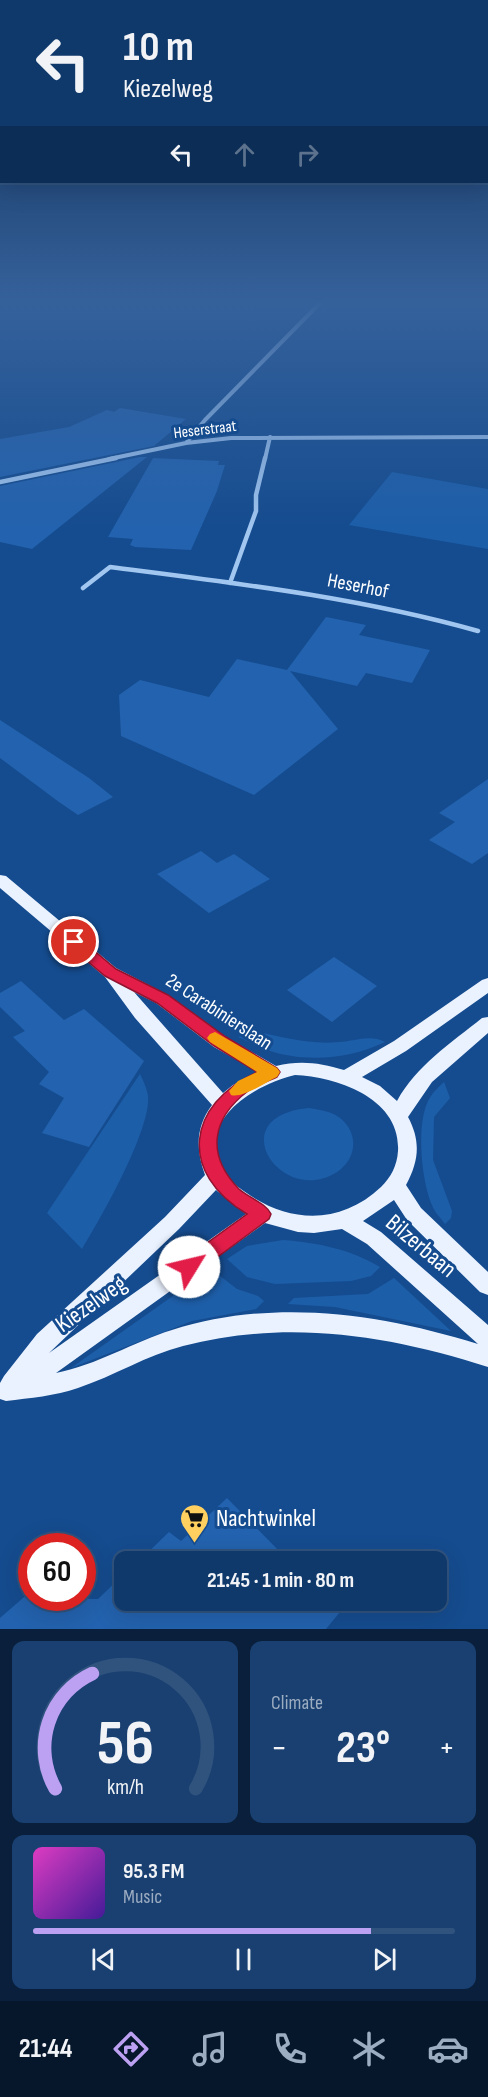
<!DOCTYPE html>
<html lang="en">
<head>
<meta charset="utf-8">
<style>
  body { margin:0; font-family:"Sofia Sans Condensed",sans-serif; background:#194071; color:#f1f3f6; height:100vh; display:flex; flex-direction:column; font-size:22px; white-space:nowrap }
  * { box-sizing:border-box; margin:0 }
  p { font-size:20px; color:#9cacc1 }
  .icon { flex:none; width:33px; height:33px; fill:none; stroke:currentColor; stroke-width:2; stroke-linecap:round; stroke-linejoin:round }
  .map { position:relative; height:1629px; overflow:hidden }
  .sheet { display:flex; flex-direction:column; gap:12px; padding:12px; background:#091f3b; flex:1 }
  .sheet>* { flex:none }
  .top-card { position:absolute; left:0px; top:0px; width:489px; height:183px; box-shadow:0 6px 24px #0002,0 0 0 2px #30537e; background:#10396b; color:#f1f3f6; overflow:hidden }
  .speed { position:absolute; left:18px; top:1533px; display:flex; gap:12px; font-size:30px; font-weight:700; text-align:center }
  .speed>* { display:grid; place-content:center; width:78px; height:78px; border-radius:50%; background:#10396b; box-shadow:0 6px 24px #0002,0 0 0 2px #30537e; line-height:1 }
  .speed .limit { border:9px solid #d22; background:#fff; color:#111 }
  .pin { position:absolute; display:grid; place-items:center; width:51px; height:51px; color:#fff; margin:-26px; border:3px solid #fff; border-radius:50%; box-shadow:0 2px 6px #0007 }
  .me { position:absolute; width:66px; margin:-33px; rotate:54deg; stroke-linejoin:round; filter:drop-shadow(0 0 4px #0008) }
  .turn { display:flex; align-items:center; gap:21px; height:126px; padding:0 24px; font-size:27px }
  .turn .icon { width:78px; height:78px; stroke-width:2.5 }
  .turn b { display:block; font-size:42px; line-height:51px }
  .lanes { display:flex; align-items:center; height:57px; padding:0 24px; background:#0003; justify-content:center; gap:30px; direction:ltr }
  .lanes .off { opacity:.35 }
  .big { font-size:45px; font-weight:700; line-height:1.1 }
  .sheet .card { flex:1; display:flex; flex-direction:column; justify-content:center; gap:9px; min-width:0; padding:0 21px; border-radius:12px; background:#194071 }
  .sheet .dial { align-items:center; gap:0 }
  .dial svg { height:156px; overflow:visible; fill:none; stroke:#30537e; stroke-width:7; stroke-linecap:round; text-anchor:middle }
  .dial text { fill:#f1f3f6; stroke:none }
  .song { display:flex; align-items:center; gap:18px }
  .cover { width:72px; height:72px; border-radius:9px; background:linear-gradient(135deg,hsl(310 70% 55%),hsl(260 70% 35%)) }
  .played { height:6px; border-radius:3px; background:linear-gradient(90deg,#bca0f2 80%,#30537e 80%) }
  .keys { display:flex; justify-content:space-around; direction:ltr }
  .heat { display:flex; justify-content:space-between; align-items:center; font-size:33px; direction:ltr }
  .sheet .tiles { flex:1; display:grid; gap:12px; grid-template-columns:1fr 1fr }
  .card:last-child { grid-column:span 2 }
  .trip { position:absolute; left:114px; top:1551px; width:333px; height:60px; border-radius:12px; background:#10396b; box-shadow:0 6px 24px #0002,0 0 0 2px #30537e; font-weight:700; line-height:60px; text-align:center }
  .tabs { display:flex; height:96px; justify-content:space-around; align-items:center; background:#06172b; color:#9cacc1 }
  .tabs .icon { width:42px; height:42px }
  .tabs .selected { color:#bca0f2 }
  .tabs b { font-size:27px; color:#f1f3f6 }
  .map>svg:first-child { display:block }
  .green { fill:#1d5ea9 }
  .building { fill:#2362ae }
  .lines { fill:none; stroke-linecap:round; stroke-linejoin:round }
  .minor-far1 { stroke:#a1c6f0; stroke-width:4 }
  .minor { stroke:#a1c6f0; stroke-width:4.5 }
  .primary { fill:#eaf2ff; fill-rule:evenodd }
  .route { fill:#e11d48; stroke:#92132f; stroke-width:1.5 }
  .slow { fill:#f59e0b }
  .labels { text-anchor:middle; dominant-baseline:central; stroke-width:6; stroke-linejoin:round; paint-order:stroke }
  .far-street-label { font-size:16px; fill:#fff; stroke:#154c8f }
  .street-label { font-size:20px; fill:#fff; stroke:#154c8f }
  .near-street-label { font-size:24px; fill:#fff; stroke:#154c8f }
  .near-poi-label { font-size:24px; fill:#fff; stroke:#154c8f; text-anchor:start }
</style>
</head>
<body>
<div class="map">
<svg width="488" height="1629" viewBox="0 0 488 1629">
  <rect width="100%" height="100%" fill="#154c8f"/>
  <path class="green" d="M 392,472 L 488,489 L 488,549 L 349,525 Z
    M 254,1031 C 282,1037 310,1045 339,1042 C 356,1041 370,1034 385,1042 C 350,1059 305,1063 267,1050 C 257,1047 248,1041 238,1037 Z
    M 140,1074 C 143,1080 147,1089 148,1096 C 151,1130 101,1218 82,1249 L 47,1213 Z
    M 444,1082 L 450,1098 L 434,1117 L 433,1160 L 452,1211 L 451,1218 L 445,1224 C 441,1218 434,1212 432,1205 C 421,1180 415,1118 431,1096 C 434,1091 440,1086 444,1082 Z
    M 309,1108 C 320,1110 331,1111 340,1118 C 359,1133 357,1159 337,1172 C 281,1208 220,1116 309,1108 Z
    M 283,1240 C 319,1243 349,1249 380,1267 L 371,1276 L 351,1281 L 275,1284 L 247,1277 L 227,1259 L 247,1246 Z
    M 211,1269 L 237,1289 L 258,1296 L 264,1301 L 256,1309 L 192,1321 L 71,1368 Z
    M 394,1278 L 451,1331 L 335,1307 L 288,1304 L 294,1298 L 368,1294 Z"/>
  <path class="building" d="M 120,408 L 186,419 L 154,446 L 0,477 L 0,439 L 69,427 L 107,410 L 114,412 Z
    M 140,457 L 147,457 L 32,549 L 0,542 L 0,486 Z
    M 153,458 L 219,461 L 218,465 L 225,465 L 217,491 L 191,550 L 135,547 L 130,545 L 133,539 L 108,537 Z
    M 326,617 L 366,625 L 359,635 L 430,650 L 412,683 L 366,673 L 357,686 L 290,671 L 338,729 L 254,795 L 121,736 L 119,695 L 140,680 L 209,697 L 237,659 L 287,670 Z
    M 0,720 L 89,778 L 113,797 L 78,815 L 59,802 L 0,758 Z
    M 488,779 L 488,853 L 472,864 L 429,840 L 455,822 L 439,813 Z
    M 201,851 L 217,863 L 234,854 L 270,879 L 209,913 L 157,874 Z
    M 334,957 L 377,986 L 332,1022 L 287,990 Z
    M 21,981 L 64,1020 L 84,1009 L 144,1061 L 89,1147 L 42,1133 L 64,1098 L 39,1084 L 49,1072 L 13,1037 L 25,1031 L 0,1007 L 0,993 Z
    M 227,1498 L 290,1562 L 138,1562 L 169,1532 L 181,1541 Z
    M 124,1574 L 124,1600 L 329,1600 L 340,1612 L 326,1629 L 0,1629 L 0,1618 L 31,1591 L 32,1598 L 98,1599 Z"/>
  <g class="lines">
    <path class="minor-far1" d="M 186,443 L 205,420 L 322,301
      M 109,459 L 186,443 L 231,438 L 488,437
      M 265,459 L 270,437"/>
    <path class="minor" d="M 0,482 L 116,458
      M 230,583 L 256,511 L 256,495 L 265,458
      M 83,588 L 110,567 C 234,583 357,597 478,631"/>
    <path class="primary" d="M 0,875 L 6,876 L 116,968 L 168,995 L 226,1037 L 276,1066 C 301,1060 320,1063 344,1070 L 394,1041 L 482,980 L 488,978 L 488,993 L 406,1051 L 362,1077 L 380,1086 L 397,1101 C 416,1066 451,1043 482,1018 L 488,1017 L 488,1033 L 432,1082 L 408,1117 C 421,1141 419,1161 406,1185 L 421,1208 L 488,1272 L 488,1295 L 480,1292 L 407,1220 L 394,1200 L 363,1221 L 381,1232 L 488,1325 L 488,1367 C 388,1335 287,1319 183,1346 C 147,1355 114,1376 78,1388 C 55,1396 30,1398 6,1401 L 0,1399 L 0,1383 L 4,1376 L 37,1334 L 165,1217 L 205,1175 C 196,1150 195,1128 212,1105 L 135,1018 L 105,977 L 0,888 ZM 134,992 L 156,1003 L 214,1047 L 258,1072 L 233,1085 L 223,1093 ZM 295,1075 C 337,1077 401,1098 398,1151 C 397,1166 391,1177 381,1187 C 343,1223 294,1224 251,1196 C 242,1190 229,1181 224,1172 C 193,1121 254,1085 295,1075 ZM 216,1190 L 246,1214 L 49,1353 L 179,1229 ZM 265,1223 L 298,1232 L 314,1233 L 342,1229 L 367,1244 L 478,1344 C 379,1313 272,1298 172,1330 C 133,1342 97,1365 56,1373 Z"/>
  </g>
  <linearGradient id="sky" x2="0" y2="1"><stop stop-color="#0c2a4f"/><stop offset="0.57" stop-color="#35619b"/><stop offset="1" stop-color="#35619b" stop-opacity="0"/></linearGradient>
  <rect width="488" height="529" fill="url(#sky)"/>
  <path class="route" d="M 74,937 L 79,938 L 116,969 L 168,995 L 226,1037 L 277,1068 L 280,1072 L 277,1077 C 268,1081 257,1085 248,1091 C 211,1119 206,1155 239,1189 C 249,1198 266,1203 271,1214 L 269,1219 L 196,1273 L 189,1275 L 182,1273 L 180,1267 L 182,1261 L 247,1214 C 178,1173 186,1105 257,1072 L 214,1046 L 157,1003 L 105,976 L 68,945 L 66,942 L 68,938 Z"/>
  <path class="slow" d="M 215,1032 L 277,1068 L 280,1072 L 277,1077 C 266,1082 242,1099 231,1095 L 229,1091 L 238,1081 L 257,1072 L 210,1042 L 207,1038 L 210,1034 Z"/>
  <defs>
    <symbol id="supermarket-pin" viewBox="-11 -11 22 30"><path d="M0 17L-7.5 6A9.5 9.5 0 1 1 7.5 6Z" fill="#ffd060" stroke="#154c8f"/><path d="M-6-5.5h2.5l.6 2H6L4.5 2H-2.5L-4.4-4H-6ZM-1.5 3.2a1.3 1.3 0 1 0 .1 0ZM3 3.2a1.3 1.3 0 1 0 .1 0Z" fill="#111"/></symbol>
  </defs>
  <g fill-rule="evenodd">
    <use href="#supermarket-pin" x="178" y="1502" width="33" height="45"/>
  </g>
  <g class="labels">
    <g class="far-street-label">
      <text transform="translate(205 430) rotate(-7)">Heserstraat</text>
    </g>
    <g class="street-label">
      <text transform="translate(358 586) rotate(11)">Heserhof</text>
      <text transform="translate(219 1012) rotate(33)">2e Carabinierslaan</text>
    </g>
    <g class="near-street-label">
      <text transform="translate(421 1246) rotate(40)">Bilzerbaan</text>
      <text transform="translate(91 1304) rotate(-35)">Kiezelweg</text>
    </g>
    <g class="near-poi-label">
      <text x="216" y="1518">Nachtwinkel</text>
    </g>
  </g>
</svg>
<div class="speed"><div class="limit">60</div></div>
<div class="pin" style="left:74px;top:942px;background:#d93025"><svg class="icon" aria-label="arrive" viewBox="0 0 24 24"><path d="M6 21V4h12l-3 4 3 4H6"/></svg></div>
<svg class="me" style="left:189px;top:1267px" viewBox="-20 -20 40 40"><circle r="19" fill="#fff"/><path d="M0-13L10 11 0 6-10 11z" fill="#e11d48"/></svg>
<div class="trip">21:45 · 1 min · 80 m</div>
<div class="top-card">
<div class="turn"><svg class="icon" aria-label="left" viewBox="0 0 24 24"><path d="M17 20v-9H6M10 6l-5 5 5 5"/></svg><div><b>10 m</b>Kiezelweg</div></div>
<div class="lanes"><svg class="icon" aria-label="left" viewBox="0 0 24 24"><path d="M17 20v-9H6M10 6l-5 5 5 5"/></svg><svg class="icon off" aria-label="ahead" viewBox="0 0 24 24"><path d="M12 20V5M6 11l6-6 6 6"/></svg><svg class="icon off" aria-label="right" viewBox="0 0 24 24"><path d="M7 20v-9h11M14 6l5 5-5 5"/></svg></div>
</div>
</div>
<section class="sheet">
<div class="tiles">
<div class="card dial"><svg viewBox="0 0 100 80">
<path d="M14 69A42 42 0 1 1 86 69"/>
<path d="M14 69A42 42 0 0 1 33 10" stroke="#bca0f2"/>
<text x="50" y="56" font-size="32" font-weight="700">56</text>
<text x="50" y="72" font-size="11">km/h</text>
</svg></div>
<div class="card"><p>Climate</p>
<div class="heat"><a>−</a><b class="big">23°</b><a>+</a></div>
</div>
<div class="card">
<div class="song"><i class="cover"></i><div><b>95.3 FM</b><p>Music</p></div></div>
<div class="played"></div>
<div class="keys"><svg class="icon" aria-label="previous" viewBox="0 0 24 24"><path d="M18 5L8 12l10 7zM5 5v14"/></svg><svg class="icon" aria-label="pause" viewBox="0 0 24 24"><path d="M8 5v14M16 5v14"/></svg><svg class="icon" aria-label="next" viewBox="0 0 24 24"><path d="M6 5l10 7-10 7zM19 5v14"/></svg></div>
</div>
</div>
</section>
<nav class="tabs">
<b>21:44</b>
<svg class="icon selected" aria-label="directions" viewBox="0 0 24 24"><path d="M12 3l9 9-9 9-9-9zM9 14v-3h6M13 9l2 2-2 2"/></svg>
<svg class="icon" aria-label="music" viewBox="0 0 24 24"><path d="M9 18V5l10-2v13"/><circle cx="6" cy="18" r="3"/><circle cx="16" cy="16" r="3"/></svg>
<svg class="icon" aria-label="phone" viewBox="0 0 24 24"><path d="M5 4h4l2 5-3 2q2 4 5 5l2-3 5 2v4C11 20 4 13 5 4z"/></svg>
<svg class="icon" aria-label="climate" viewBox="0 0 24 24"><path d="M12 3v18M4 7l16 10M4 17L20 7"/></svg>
<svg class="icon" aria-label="car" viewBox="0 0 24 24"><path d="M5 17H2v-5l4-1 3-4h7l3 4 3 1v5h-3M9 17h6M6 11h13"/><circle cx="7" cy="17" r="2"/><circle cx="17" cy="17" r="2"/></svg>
</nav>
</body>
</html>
